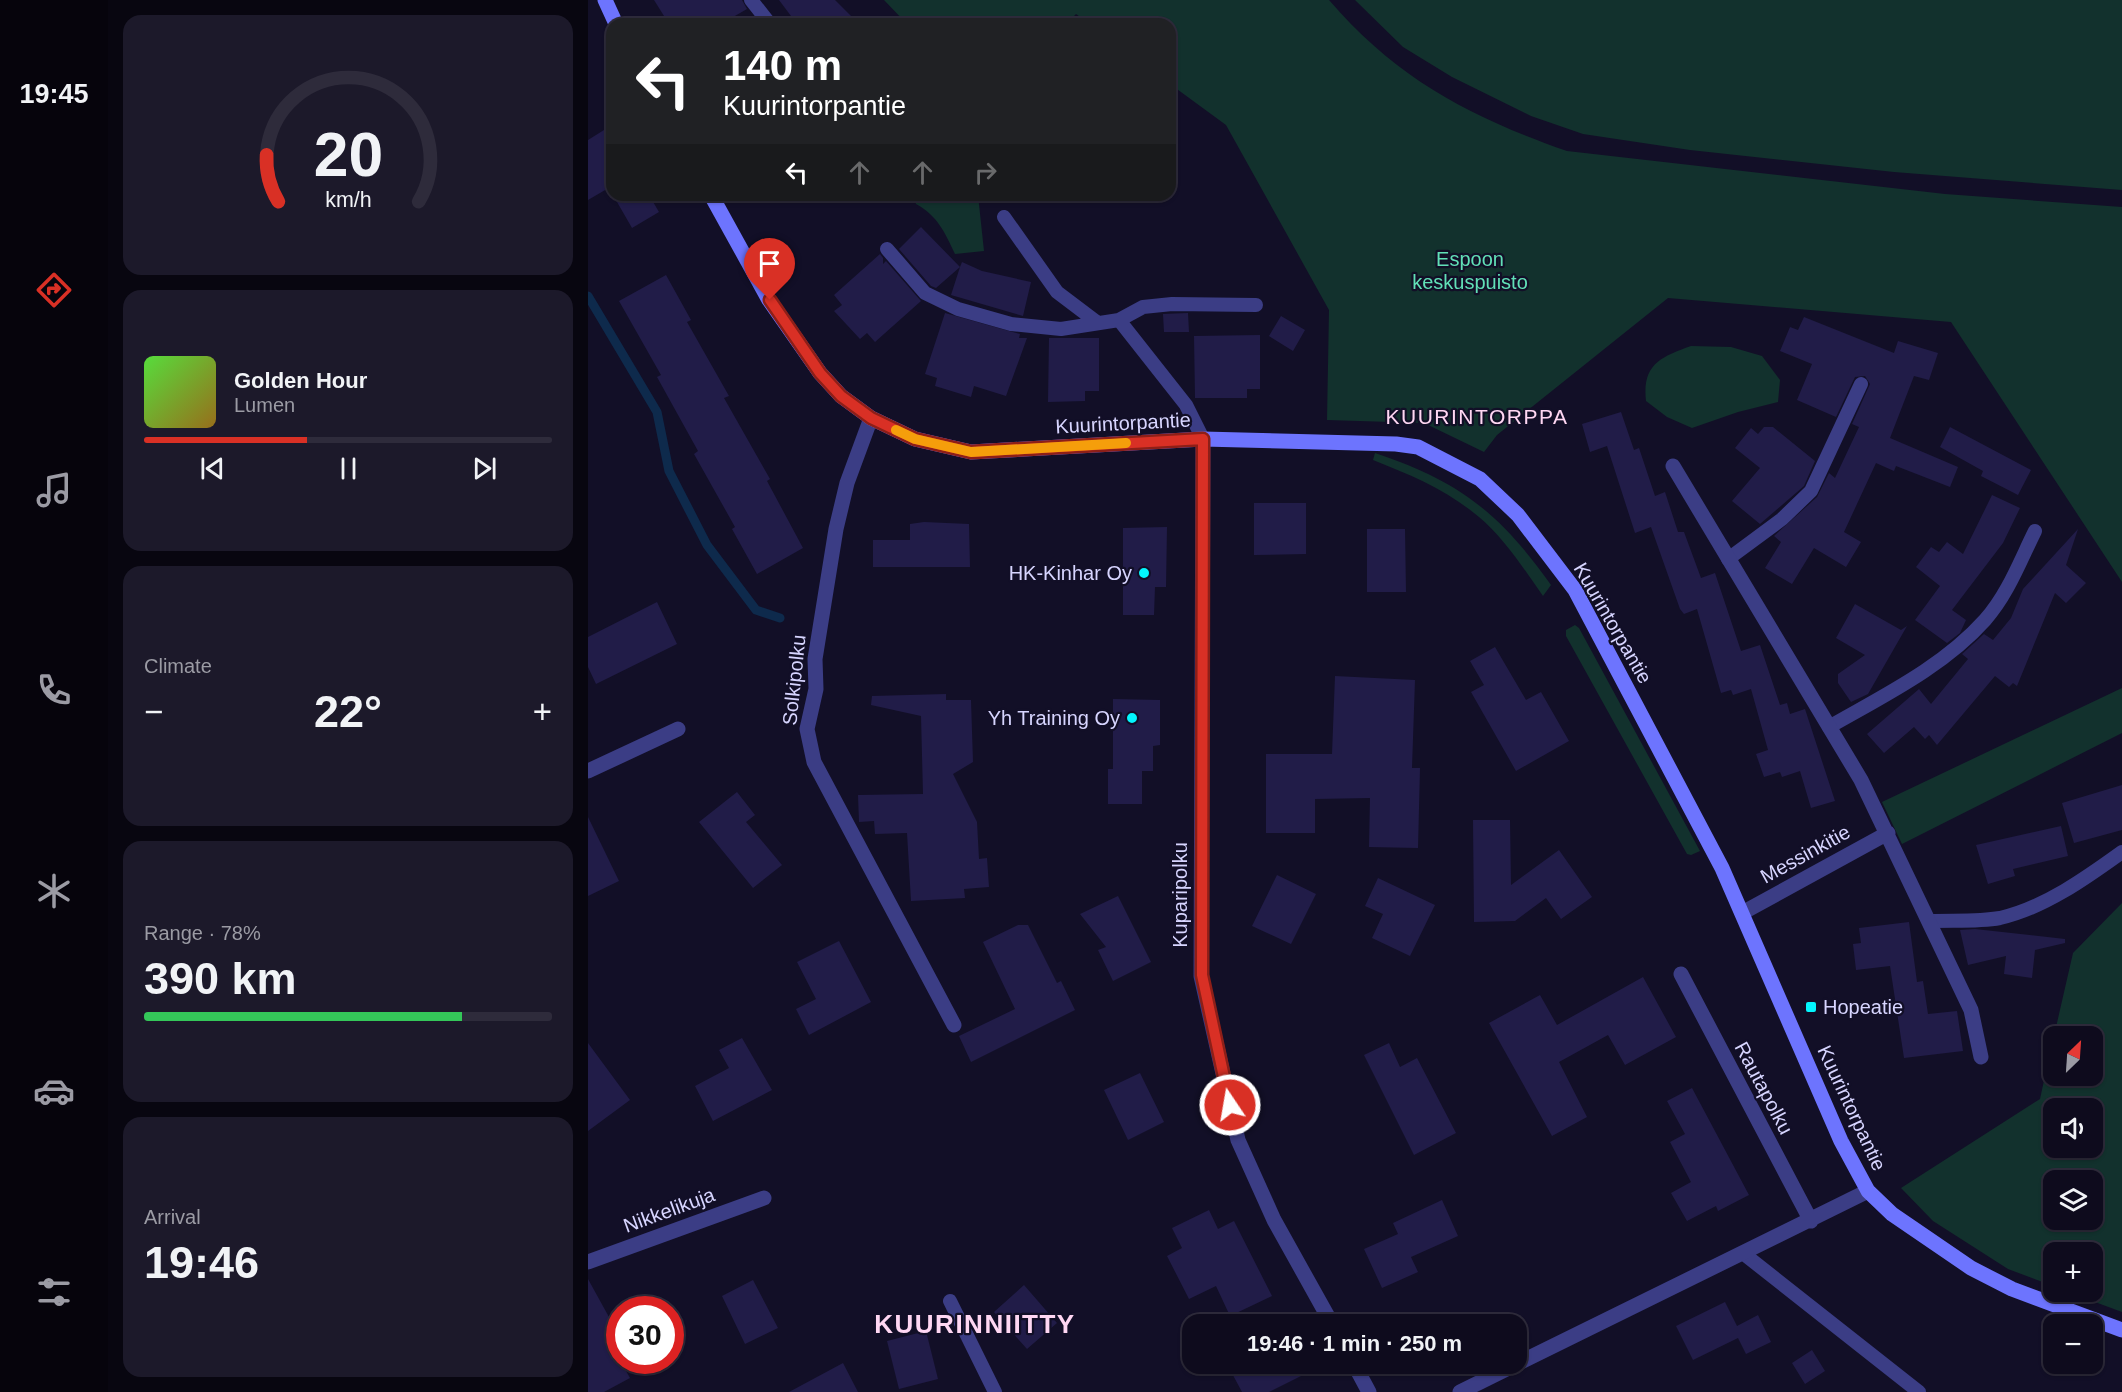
<!DOCTYPE html>
<html lang="en">
<head>
<meta charset="utf-8">
<style>
  body { margin:0; font-family:Arial,sans-serif; background:#1c192a; color:#f1f3f6; height:100vh; display:flex; flex-direction:column; font-size:22px; white-space:nowrap }
  * { box-sizing:border-box; margin:0 }
  p { font-size:20px; color:#9b9ba4 }
  .icon { flex:none; width:33px; height:33px; fill:none; stroke:currentColor; stroke-width:2; stroke-linecap:round; stroke-linejoin:round }
  .map { position:relative; flex:1; overflow:hidden }
  .panel { display:flex; flex-direction:column; gap:15px; padding:15px; background:#080610; width:480px }
  .panel>* { flex:none }
  .hud { position:absolute; left:18px; top:18px; width:570px; height:183px; border-radius:18px; box-shadow:0 2px 4px #0004,0 0 0 2px #2e2b3b; background:#202124; color:#fff; overflow:hidden }
  .needle { width:39px; rotate:25deg }
  .fabs { position:absolute; left:1455px; top:1026px; display:grid; gap:12px }
  .fabs a { display:grid; place-items:center; width:60px; height:60px; border-radius:12px; background:#0e0b1d; box-shadow:0 2px 4px #0004,0 0 0 2px #2e2b3b; font-size:30px }
  .speed { position:absolute; left:18px; top:1296px; display:flex; gap:12px; font-size:30px; font-weight:700; text-align:center }
  .speed>* { display:grid; place-content:center; width:78px; height:78px; border-radius:50%; background:#0e0b1d; box-shadow:0 2px 4px #0004,0 0 0 2px #2e2b3b; line-height:1 }
  .speed .limit { border:9px solid #d22; background:#fff; color:#111 }
  .pin { position:absolute; display:grid; place-items:center; width:51px; height:51px; color:#fff; margin:-62px -26px; border-radius:50% 50% 50% 0; rotate:-45deg; box-shadow:0 0 6px #0007 }
  .pin .icon { rotate:45deg }
  .me { position:absolute; width:66px; margin:-33px; rotate:348deg; stroke-linejoin:round; filter:drop-shadow(0 0 4px #0008) }
  .turn { display:flex; align-items:center; gap:21px; height:126px; padding:0 18px; font-size:27px }
  .turn .icon { width:78px; height:78px; stroke-width:2.5 }
  .turn b { display:block; font-size:42px; line-height:51px }
  .lanes { display:flex; align-items:center; height:57px; padding:0 18px; background:#0003; justify-content:center; gap:30px; direction:ltr }
  .lanes .off { opacity:.35 }
  .big { font-size:45px; font-weight:700; line-height:1.1 }
  .panel .card { flex:1; display:flex; flex-direction:column; justify-content:center; gap:9px; min-width:0; padding:0 21px; border-radius:18px; background:#1c192a }
  .panel .dial { align-items:center; gap:0 }
  .dial svg { height:156px; overflow:visible; fill:none; stroke:#2e2b3b; stroke-width:7; stroke-linecap:round; text-anchor:middle }
  .dial text { fill:#f1f3f6; stroke:none }
  .song { display:flex; align-items:center; gap:18px }
  .cover { width:72px; height:72px; border-radius:9px; background:linear-gradient(135deg,hsl(110 70% 55%),hsl(40 70% 35%)) }
  .played { height:6px; border-radius:3px; background:linear-gradient(90deg,#d93025 40%,#2e2b3b 40%) }
  .keys { display:flex; justify-content:space-around; direction:ltr }
  .heat { display:flex; justify-content:space-between; align-items:center; font-size:33px; direction:ltr }
  .charge { height:9px; border-radius:4px; background:linear-gradient(90deg,#34c759 78%,#2e2b3b 0) }
  .trip { position:absolute; left:594px; top:1314px; width:345px; height:60px; border-radius:18px; background:#0e0b1d; box-shadow:0 2px 4px #0004,0 0 0 2px #2e2b3b; font-weight:700; line-height:60px; text-align:center }
  main { display:flex; flex:1; min-height:0 }
  .dock { display:flex; flex-direction:column; width:108px; justify-content:space-around; align-items:center; background:#06040c; color:#9b9ba4 }
  .dock .icon { width:42px; height:42px }
  .dock .on { color:#d93025 }
  .dock b { font-size:27px; color:#f1f3f6 }
  .map>svg:first-child { display:block }
  .green { fill:#12312d; fill-rule:evenodd }
  .lines { fill:none; stroke-linecap:round; stroke-linejoin:round }
  .stream { stroke:#0e2a4c; stroke-width:9 }
  .building { fill:#211c48 }
  .lane { stroke:#3b3d85; stroke-width:14 }
  .street { stroke:#3b3d85; stroke-width:15 }
  .secondary { stroke:#6d74fe; stroke-width:15 }
  .route-casing { stroke:#8d1f18; stroke-width:15 }
  .route { stroke:#d93025; stroke-width:10 }
  .slow { stroke:#f59e0b; stroke-width:10 }
  .poi-dot { fill:#03f6fe; stroke:#120f27; stroke-width:2 }
  .labels { text-anchor:middle; dominant-baseline:central; stroke-width:4.5; stroke-linejoin:round; paint-order:stroke }
  .park-label { font-size:20px; fill:#61dfb7; stroke:#120f27 }
  .street-label { font-size:20px; fill:#d7d5ff; stroke:#120f27 }
  .poi-label { font-size:20px; fill:#d7d5ff; stroke:#120f27; text-anchor:end }
  .neighbourhood-label { font-size:21px; letter-spacing:1.5px; fill:#ffd7f3; stroke:#120f27 }
  .district-label { font-size:26px; font-weight:bold; letter-spacing:1.5px; fill:#ffd7f3; stroke:#120f27 }
</style>
</head>
<body>
<main>
<nav class="dock">
<b>19:45</b>
<svg class="icon on" aria-label="directions" viewBox="0 0 24 24"><path d="M12 3l9 9-9 9-9-9zM9 14v-3h6M13 9l2 2-2 2"/></svg>
<svg class="icon" aria-label="music" viewBox="0 0 24 24"><path d="M9 18V5l10-2v13"/><circle cx="6" cy="18" r="3"/><circle cx="16" cy="16" r="3"/></svg>
<svg class="icon" aria-label="phone" viewBox="0 0 24 24"><path d="M5 4h4l2 5-3 2q2 4 5 5l2-3 5 2v4C11 20 4 13 5 4z"/></svg>
<svg class="icon" aria-label="climate" viewBox="0 0 24 24"><path d="M12 3v18M4 7l16 10M4 17L20 7"/></svg>
<svg class="icon" aria-label="car" viewBox="0 0 24 24"><path d="M5 17H2v-5l4-1 3-4h7l3 4 3 1v5h-3M9 17h6M6 11h13"/><circle cx="7" cy="17" r="2"/><circle cx="17" cy="17" r="2"/></svg>
<svg class="icon" aria-label="filters" viewBox="0 0 24 24"><path d="M4 7h16M4 17h16"/><circle cx="9" cy="7" r="2"/><circle cx="15" cy="17" r="2"/></svg>
</nav>
<section class="panel">
<div class="card dial"><svg viewBox="0 0 100 80">
<path d="M14 69A42 42 0 1 1 86 69"/>
<path d="M14 69A42 42 0 0 1 8 45" stroke="#d93025"/>
<text x="50" y="56" font-size="32" font-weight="700">20</text>
<text x="50" y="72" font-size="11">km/h</text>
</svg></div>
<div class="card">
<div class="song"><i class="cover"></i><div><b>Golden Hour</b><p>Lumen</p></div></div>
<div class="played"></div>
<div class="keys"><svg class="icon" aria-label="previous" viewBox="0 0 24 24"><path d="M18 5L8 12l10 7zM5 5v14"/></svg><svg class="icon" aria-label="pause" viewBox="0 0 24 24"><path d="M8 5v14M16 5v14"/></svg><svg class="icon" aria-label="next" viewBox="0 0 24 24"><path d="M6 5l10 7-10 7zM19 5v14"/></svg></div>
</div>
<div class="card"><p>Climate</p>
<div class="heat"><a>−</a><b class="big">22°</b><a>+</a></div>
</div>
<div class="card"><p>Range · 78%</p><b class="big">390 km</b><div class="charge"></div></div>
<div class="card"><p>Arrival</p><b class="big">19:46</b></div>
</section>
<div class="map">
<svg width="1534" height="1392" viewBox="0 0 1534 1392">
  <rect width="100%" height="100%" fill="#120f27"/>
  <path class="green" d="M 296,0 L 741,0 C 809,79 882,117 979,151 L 1357,194 L 1534,207 L 1534,582 L 1363,322 L 1080,298 L 909,435 L 896,452 L 836,423 L 739,420 L 741,310 L 638,125 L 582,84 L 582,24 L 502,24 L 488,14 L 478,24 L 319,24 Z
    M 767,0 L 1534,0 L 1534,190 L 1306,172 L 1102,150 L 995,134 L 943,116 L 864,77 L 815,47 Z
    M 325,195 L 390,195 L 396,251 L 367,254 C 357,233 350,216 328,204 Z
    M 1103,346 L 1143,347 L 1174,356 L 1192,380 L 1190,402 L 1150,412 L 1104,428 L 1079,417 L 1058,401 C 1054,365 1072,357 1103,346 Z
    M 787,453 C 871,481 912,513 963,585 L 955,596 C 936,569 916,538 891,517 C 859,490 823,475 785,460 Z
    M 987,625 L 991,628 L 1112,851 L 1103,855 L 1099,854 L 978,636 L 978,630 Z
    M 1534,688 L 1534,733 L 1314,844 L 1294,802 Z
    M 1534,903 L 1534,1312 L 1480,1292 L 1504,1292 L 1504,1252 L 1466,1252 L 1465,1286 L 1420,1269 L 1345,1221 L 1313,1188 L 1452,1099 L 1465,1039 L 1466,1076 L 1504,1076 L 1504,1036 L 1466,1036 L 1485,953 ZM 1466,1108 L 1504,1108 L 1504,1148 L 1466,1148 ZM 1466,1180 L 1504,1180 L 1504,1220 L 1466,1220 Z"/>
  <g class="lines">
    <path class="stream" d="M 0,296 L 69,412 L 81,471 L 119,545 L 168,610 L 192,618"/>
  </g>
  <path class="building" d="M 66,0 L 154,0 L 159,9 L 133,24 L 81,24 Z
    M 191,0 L 247,0 L 271,24 L 209,24 Z
    M 24,125 L 24,186 L 0,200 L 0,140 Z
    M 25,195 L 61,195 L 71,212 L 44,228 Z
    M 333,227 L 372,267 L 374,262 L 394,271 L 443,282 L 435,316 L 363,295 L 372,267 L 348,288 L 343,286 L 311,249 Z
    M 292,254 L 295,258 L 295,264 L 298,261 L 333,301 L 287,342 L 279,333 L 272,339 L 246,311 L 254,305 L 246,295 Z
    M 78,275 L 103,320 L 99,322 L 141,396 L 136,398 L 182,479 L 179,481 L 215,548 L 169,574 L 144,529 L 147,527 L 106,454 L 110,451 L 69,377 L 73,375 L 31,301 Z
    M 357,313 L 432,334 L 431,338 L 439,338 L 418,396 L 386,386 L 383,397 L 347,386 L 349,378 L 337,374 Z
    M 600,313 L 601,332 L 576,332 L 575,314 Z
    M 693,316 L 717,330 L 705,351 L 681,336 Z
    M 1216,317 L 1306,353 L 1310,341 L 1350,353 L 1341,380 L 1326,376 L 1302,438 L 1370,467 L 1362,487 L 1308,466 L 1306,471 L 1288,463 L 1256,532 L 1273,542 L 1258,567 L 1226,548 L 1204,584 L 1177,568 L 1193,542 L 1186,536 L 1229,497 L 1241,473 L 1247,478 L 1271,427 L 1264,424 L 1282,384 L 1277,376 L 1267,377 L 1248,417 L 1209,400 L 1224,364 L 1192,351 L 1202,327 L 1210,330 Z
    M 672,335 L 672,389 L 659,389 L 659,398 L 607,398 L 606,336 Z
    M 461,338 L 511,338 L 511,391 L 497,391 L 497,401 L 460,402 Z
    M 1033,412 L 1046,450 L 1051,448 L 1067,496 L 1077,492 L 1090,532 L 1096,532 L 1113,578 L 1127,573 L 1153,651 L 1172,645 L 1192,705 L 1199,703 L 1202,714 L 1217,709 L 1247,801 L 1223,808 L 1212,771 L 1194,777 L 1192,772 L 1176,777 L 1168,754 L 1180,750 L 1163,689 L 1145,695 L 1143,690 L 1133,693 L 1109,609 L 1096,614 L 1092,609 L 1063,527 L 1047,533 L 1019,446 L 1002,452 L 994,424 Z
    M 1176,427 L 1185,427 L 1227,461 L 1216,486 L 1172,524 L 1144,501 L 1172,468 L 1147,448 L 1163,428 L 1170,434 Z
    M 1362,427 L 1443,470 L 1430,495 L 1393,476 L 1395,471 L 1352,447 Z
    M 1404,495 L 1432,508 L 1415,543 L 1364,610 L 1378,620 L 1372,633 L 1359,643 L 1327,620 L 1352,586 L 1328,567 L 1343,547 L 1351,552 L 1359,542 L 1375,554 Z
    M 666,503 L 718,503 L 718,554 L 666,555 Z
    M 336,522 L 381,524 L 382,567 L 285,567 L 285,540 L 322,540 L 322,524 Z
    M 579,527 L 578,587 L 567,587 L 566,615 L 535,615 L 535,528 Z
    M 779,529 L 817,529 L 818,592 L 779,592 Z
    M 1490,529 L 1478,565 L 1498,583 L 1478,603 L 1467,593 L 1429,686 L 1425,683 L 1421,687 L 1407,676 L 1349,745 L 1341,735 L 1337,739 L 1326,727 L 1296,753 L 1279,734 L 1331,689 L 1343,704 L 1380,659 L 1374,654 L 1396,634 L 1405,640 L 1423,618 L 1435,589 Z
    M 69,602 L 89,644 L 8,684 L 0,667 L 0,637 Z
    M 1267,604 L 1313,630 L 1319,626 L 1280,694 L 1263,702 L 1250,683 L 1250,674 L 1277,655 L 1248,638 Z
    M 907,647 L 938,700 L 953,692 L 981,741 L 928,771 L 883,692 L 896,685 L 882,661 Z
    M 747,676 L 827,680 L 824,768 L 832,768 L 830,848 L 781,847 L 782,798 L 727,799 L 727,833 L 678,833 L 678,754 L 744,754 Z
    M 358,694 L 358,700 L 383,700 L 385,762 L 365,774 L 389,822 L 391,859 L 399,858 L 401,887 L 376,889 L 377,898 L 323,901 L 319,833 L 287,834 L 286,821 L 271,822 L 270,795 L 335,794 L 333,716 L 283,705 L 284,696 Z
    M 525,699 L 572,700 L 572,745 L 565,746 L 565,771 L 554,771 L 554,804 L 520,804 L 520,769 L 525,769 Z
    M 1534,785 L 1534,830 L 1486,843 L 1474,803 Z
    M 149,792 L 167,815 L 158,822 L 194,865 L 165,888 L 111,822 Z
    M 0,817 L 31,881 L 0,896 Z
    M 885,820 L 922,820 L 923,885 L 971,850 L 1004,897 L 973,919 L 958,898 L 927,921 L 886,922 Z
    M 1473,826 L 1480,856 L 1425,869 L 1427,876 L 1400,884 L 1388,845 Z
    M 689,875 L 728,894 L 703,944 L 664,926 Z
    M 790,878 L 847,905 L 822,956 L 784,938 L 795,914 L 777,906 Z
    M 530,896 L 563,962 L 525,981 L 510,950 L 518,947 L 492,914 Z
    M 1321,922 L 1329,982 L 1335,981 L 1340,1014 L 1369,1011 L 1375,1051 L 1316,1058 L 1302,966 L 1268,970 L 1265,944 L 1273,943 L 1271,928 Z
    M 430,925 L 440,925 L 469,983 L 473,981 L 487,1010 L 383,1062 L 371,1036 L 427,1009 L 395,942 Z
    M 1387,929 L 1477,939 L 1477,943 L 1447,950 L 1444,978 L 1416,974 L 1418,956 L 1380,965 L 1372,930 Z
    M 251,941 L 283,1002 L 221,1035 L 208,1009 L 228,999 L 209,962 Z
    M 1055,977 L 1088,1037 L 1037,1065 L 1020,1035 L 971,1062 L 999,1117 L 964,1136 L 901,1023 L 952,995 L 969,1025 Z
    M 154,1038 L 184,1090 L 125,1121 L 107,1086 L 141,1068 L 131,1050 Z
    M 0,1043 L 42,1100 L 0,1131 Z
    M 801,1043 L 812,1067 L 829,1058 L 868,1133 L 826,1155 L 776,1055 Z
    M 552,1073 L 576,1122 L 540,1140 L 516,1090 Z
    M 1104,1088 L 1161,1195 L 1130,1211 L 1128,1206 L 1099,1221 L 1083,1193 L 1103,1182 L 1082,1142 L 1097,1134 L 1079,1101 Z
    M 854,1200 L 870,1236 L 823,1257 L 830,1272 L 794,1288 L 776,1249 L 810,1234 L 805,1223 Z
    M 621,1210 L 630,1229 L 646,1221 L 684,1296 L 642,1316 L 628,1286 L 601,1299 L 579,1256 L 594,1248 L 584,1228 Z
    M 0,1279 L 32,1337 L 32,1360 L 42,1378 L 16,1392 L 0,1392 Z
    M 165,1280 L 190,1328 L 157,1344 L 134,1296 Z
    M 436,1285 L 469,1323 L 439,1349 L 406,1312 Z
    M 1137,1302 L 1149,1326 L 1170,1315 L 1183,1342 L 1158,1354 L 1150,1338 L 1105,1360 L 1088,1326 Z
    M 338,1331 L 350,1379 L 311,1389 L 299,1341 Z
    M 1224,1350 L 1237,1371 L 1217,1384 L 1204,1363 Z
    M 255,1363 L 270,1392 L 201,1392 Z
    M 639,1364 L 737,1364 L 681,1392 L 654,1392 Z"/>
  <g class="lines">
    <path class="lane" d="M 163,0 L 182,24
      M 416,217 L 469,292 L 510,323
      M 299,249 L 337,293 L 370,309 L 423,324 L 473,329 L 531,320 L 598,405 L 615,439
      M 531,320 L 555,307 L 584,304 L 668,305
      M 1140,559 L 1194,519 L 1223,491 L 1273,384
      M 1241,727 C 1295,696 1355,667 1397,620 C 1420,594 1432,561 1447,531
      M 1342,921 C 1364,920 1390,922 1412,918 C 1456,908 1498,878 1534,852
      M 1156,1254 L 1331,1392
      M 362,1301 L 407,1392"/>
    <path class="street" d="M 283,418 L 259,483 L 248,529 L 227,659 L 228,689 L 219,729 L 226,762 L 366,1025
      M 615,439 L 613,976 L 650,1140 L 686,1220 L 744,1324
      M 1085,466 L 1273,780 L 1383,1010 L 1393,1057
      M 0,771 L 90,729
      M 1154,913 L 1300,833
      M 1093,974 L 1223,1221
      M 0,1262 L 176,1198
      M 766,1364 L 781,1392
      M 872,1392 L 1280,1191"/>
    <path class="secondary" d="M 17,0 L 28,24
      M 123,195 L 181,300 L 232,373 L 253,396 L 283,418 L 327,439 L 383,452 L 615,439 L 808,444 L 830,447 L 892,479 L 930,515 L 987,590 L 1134,868 L 1253,1141 L 1280,1191 L 1304,1214 L 1383,1268 L 1424,1289 L 1534,1330"/>
  </g>
  <g class="lines">
    <defs>
      <path id="route" d="M 182,300 L 232,373 L 253,396 L 283,418 L 327,439 L 383,452 L 615,439 L 614,975 L 642,1105"/>
    </defs>
    <use href="#route" class="route-casing"/>
    <use href="#route" class="route"/>
    <path class="slow" d="M 308,430 L 327,439 L 383,452 L 538,443"/>
  </g>
  <g class="poi-dot">
    <circle cx="556" cy="573" r="6"/>
    <circle cx="544" cy="718" r="6"/>
    <rect x="1217" y="1001" width="12" height="12" rx="3"/>
  </g>
  <g class="labels">
    <g class="park-label">
      <text x="882" y="259">Espoon<tspan x="882" dy="23">keskuspuisto</tspan></text>
    </g>
    <g class="street-label">
      <text transform="translate(535 423) rotate(-3)">Kuurintorpantie</text>
      <text transform="translate(1025 623) rotate(60)">Kuurintorpantie</text>
      <text transform="translate(206 680) rotate(-84)">Solkipolku</text>
      <text transform="translate(1217 854) rotate(-29)">Messinkitie</text>
      <text transform="translate(592 895) rotate(-90)">Kuparipolku</text>
      <text transform="translate(1176 1088) rotate(62)">Rautapolku</text>
      <text transform="translate(1264 1108) rotate(65)">Kuurintorpantie</text>
      <text transform="translate(81 1210) rotate(-20)">Nikkelikuja</text>
    </g>
    <g class="poi-label">
      <text x="544" y="573">HK-Kinhar Oy</text>
      <text x="532" y="718">Yh Training Oy</text>
      <text x="1235" y="1007" text-anchor="start">Hopeatie</text>
    </g>
    <g class="neighbourhood-label">
      <text x="889" y="416">KUURINTORPPA</text>
    </g>
    <g class="district-label">
      <text x="387" y="1324">KUURINNIITTY</text>
    </g>
  </g>
</svg>
<div class="fabs">
<a><svg class="needle" viewBox="-14 -14 28 28"><path d="M0-13l5 13h-10z" fill="#e53935"/><path d="M0 13l5-13h-10z" fill="#9b9ba4"/></svg></a>
<a><svg class="icon" aria-label="sound" viewBox="0 0 24 24"><path d="M4 9h4l5-4v14l-5-4H4zM17 9q2 3 0 6"/></svg></a>
<a><svg class="icon" aria-label="layers" viewBox="0 0 24 24"><path d="M12 4l9 5-9 5-9-5zM3 14l9 5 9-5"/></svg></a>
<a>+</a>
<a>−</a>
</div>
<div class="speed"><div class="limit">30</div></div>
<div class="pin" style="left:182px;top:300px;background:#d93025"><svg class="icon" aria-label="arrive" viewBox="0 0 24 24"><path d="M6 21V4h12l-3 4 3 4H6"/></svg></div>
<svg class="me" style="left:642px;top:1105px" viewBox="-20 -20 40 40"><circle r="17" fill="#d93025" stroke="#fff" stroke-width="3"/><path d="M0-11L8 9 0 5-8 9z" fill="#fff"/></svg>
<div class="trip">19:46 · 1 min · 250 m</div>
<div class="hud">
<div class="turn"><svg class="icon" aria-label="left" viewBox="0 0 24 24"><path d="M17 20v-9H6M10 6l-5 5 5 5"/></svg><div><b>140 m</b>Kuurintorpantie</div></div>
<div class="lanes"><svg class="icon" aria-label="left" viewBox="0 0 24 24"><path d="M17 20v-9H6M10 6l-5 5 5 5"/></svg><svg class="icon off" aria-label="ahead" viewBox="0 0 24 24"><path d="M12 20V5M6 11l6-6 6 6"/></svg><svg class="icon off" aria-label="ahead" viewBox="0 0 24 24"><path d="M12 20V5M6 11l6-6 6 6"/></svg><svg class="icon off" aria-label="right" viewBox="0 0 24 24"><path d="M7 20v-9h11M14 6l5 5-5 5"/></svg></div>
</div>
</div>
</main>
</body>
</html>
